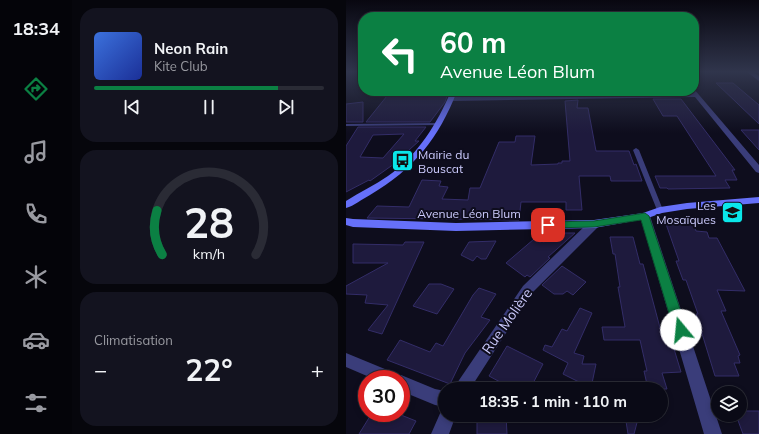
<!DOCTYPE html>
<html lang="fr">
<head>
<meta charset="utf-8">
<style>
  body { margin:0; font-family:Mulish,sans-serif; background:#13131f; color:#f1f3f6; height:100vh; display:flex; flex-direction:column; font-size:15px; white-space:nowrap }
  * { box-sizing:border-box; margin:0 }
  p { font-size:13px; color:#999aa1 }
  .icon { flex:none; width:22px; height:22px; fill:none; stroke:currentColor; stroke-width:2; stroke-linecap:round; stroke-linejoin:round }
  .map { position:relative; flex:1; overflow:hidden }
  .details { display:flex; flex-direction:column; gap:8px; padding:8px; background:#06060c; width:274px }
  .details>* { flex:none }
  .hud { position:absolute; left:12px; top:12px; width:341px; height:84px; border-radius:16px; box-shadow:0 2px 6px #0003,0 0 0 1px #2a2b35; background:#0b8043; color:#fff; overflow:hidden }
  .buttons { position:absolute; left:365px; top:386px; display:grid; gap:8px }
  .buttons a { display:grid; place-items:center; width:36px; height:36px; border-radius:50%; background:#0a0a16; box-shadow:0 2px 6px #0003,0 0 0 1px #2a2b35; font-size:20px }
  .speed { position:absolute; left:12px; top:370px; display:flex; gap:8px; font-size:20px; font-weight:700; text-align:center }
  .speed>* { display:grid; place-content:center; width:52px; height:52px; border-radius:50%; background:#0a0a16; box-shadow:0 2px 6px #0003,0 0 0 1px #2a2b35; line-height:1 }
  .speed .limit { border:6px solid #d22; background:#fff; color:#111 }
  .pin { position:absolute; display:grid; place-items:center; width:34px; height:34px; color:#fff; margin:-17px; border-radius:8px; box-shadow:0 2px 6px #0006 }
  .me { position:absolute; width:44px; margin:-22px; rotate:343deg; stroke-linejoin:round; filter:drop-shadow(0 0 3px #0008) }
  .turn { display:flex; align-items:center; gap:14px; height:84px; padding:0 16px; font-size:18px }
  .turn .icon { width:52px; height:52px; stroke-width:2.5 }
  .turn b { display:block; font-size:28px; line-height:34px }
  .big { font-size:30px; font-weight:700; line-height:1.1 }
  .details .tile { flex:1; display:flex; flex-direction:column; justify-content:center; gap:6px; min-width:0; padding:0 14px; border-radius:16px; background:#13131f }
  .details .dial { align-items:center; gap:0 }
  .dial svg { height:104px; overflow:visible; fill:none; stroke:#2a2b35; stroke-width:7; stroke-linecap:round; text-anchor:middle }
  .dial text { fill:#f1f3f6; stroke:none }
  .song { display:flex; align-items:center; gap:12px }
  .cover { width:48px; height:48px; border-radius:6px; background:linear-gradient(135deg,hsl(220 70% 55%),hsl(230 70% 35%)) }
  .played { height:4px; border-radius:2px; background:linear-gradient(90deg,#0b8043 80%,#2a2b35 80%) }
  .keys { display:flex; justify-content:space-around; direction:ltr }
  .heat { display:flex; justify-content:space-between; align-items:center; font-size:22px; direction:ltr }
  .trip { position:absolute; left:92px; top:382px; width:230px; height:40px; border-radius:20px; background:#0a0a16; box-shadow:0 2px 6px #0003,0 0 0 1px #2a2b35; font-weight:700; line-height:40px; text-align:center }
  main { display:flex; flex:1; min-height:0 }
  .tabs { display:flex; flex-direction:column; width:72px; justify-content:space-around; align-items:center; background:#040409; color:#999aa1 }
  .tabs .icon { width:28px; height:28px }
  .tabs .on { color:#0b8043 }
  .tabs b { font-size:18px; color:#f1f3f6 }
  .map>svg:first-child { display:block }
  .building { fill:#1e1a3d; stroke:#332d68; fill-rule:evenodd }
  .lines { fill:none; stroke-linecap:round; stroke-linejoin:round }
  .lane { fill:#3a3d7a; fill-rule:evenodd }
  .street { fill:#3a3d7a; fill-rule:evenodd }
  .secondary { fill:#6670f9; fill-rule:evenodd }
  .route { fill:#0b8043; stroke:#07532c }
  .labels { text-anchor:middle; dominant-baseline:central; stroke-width:4; stroke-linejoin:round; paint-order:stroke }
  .poi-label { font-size:12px; fill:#cccbfd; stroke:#0e0d1d; text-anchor:start }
  .street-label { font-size:12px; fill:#cccbfd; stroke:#0e0d1d }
  .near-street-label { font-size:14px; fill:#cccbfd; stroke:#0e0d1d }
</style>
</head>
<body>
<main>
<nav class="tabs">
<b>18:34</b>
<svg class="icon on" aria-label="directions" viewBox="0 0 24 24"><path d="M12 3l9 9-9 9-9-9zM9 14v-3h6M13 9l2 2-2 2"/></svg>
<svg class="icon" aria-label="music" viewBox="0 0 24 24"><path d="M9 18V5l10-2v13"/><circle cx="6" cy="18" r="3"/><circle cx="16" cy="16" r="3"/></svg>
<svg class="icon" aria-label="phone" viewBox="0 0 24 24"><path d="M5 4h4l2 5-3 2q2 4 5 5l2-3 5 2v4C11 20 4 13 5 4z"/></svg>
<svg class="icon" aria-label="climate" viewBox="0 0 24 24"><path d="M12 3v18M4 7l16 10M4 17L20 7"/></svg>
<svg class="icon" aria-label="car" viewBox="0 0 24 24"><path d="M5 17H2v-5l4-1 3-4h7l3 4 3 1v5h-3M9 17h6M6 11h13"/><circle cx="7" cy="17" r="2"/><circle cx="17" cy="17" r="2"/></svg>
<svg class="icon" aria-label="filters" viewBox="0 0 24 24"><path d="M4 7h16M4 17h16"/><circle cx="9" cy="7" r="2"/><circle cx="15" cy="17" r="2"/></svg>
</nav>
<section class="details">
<div class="tile">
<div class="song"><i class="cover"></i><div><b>Neon Rain</b><p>Kite Club</p></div></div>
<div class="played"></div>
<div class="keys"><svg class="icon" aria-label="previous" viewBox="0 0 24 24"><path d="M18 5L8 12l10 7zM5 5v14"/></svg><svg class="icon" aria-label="pause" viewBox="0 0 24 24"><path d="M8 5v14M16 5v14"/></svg><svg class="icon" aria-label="next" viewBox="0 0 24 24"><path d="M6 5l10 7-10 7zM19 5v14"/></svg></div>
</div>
<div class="tile dial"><svg viewBox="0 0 100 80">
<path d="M14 69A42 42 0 1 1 86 69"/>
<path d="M14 69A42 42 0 0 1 10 35" stroke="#0b8043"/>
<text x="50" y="56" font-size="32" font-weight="700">28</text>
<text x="50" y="72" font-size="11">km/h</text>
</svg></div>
<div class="tile"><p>Climatisation</p>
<div class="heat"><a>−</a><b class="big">22°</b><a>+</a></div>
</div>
</section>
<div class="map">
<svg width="413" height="434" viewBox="0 0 413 434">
  <rect width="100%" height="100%" fill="#0e0d1d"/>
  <path class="building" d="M 370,83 L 387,83 L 413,105 L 413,124 Z
    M 45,91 L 103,91 L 99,102 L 84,122 L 20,122 Z
    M 307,99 L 335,99 L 389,170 L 386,170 L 391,180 L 379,180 L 384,188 L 322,189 L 321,188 L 314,188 L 309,176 L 370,176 L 331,116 L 317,116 Z
    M 232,100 L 231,108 L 242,108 L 250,151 L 283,151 L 288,165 L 290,164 L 296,181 L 265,181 L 264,176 L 233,176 L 236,210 L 220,210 L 220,202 L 175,202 L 173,220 L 21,218 L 31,206 L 63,207 L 76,180 L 95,181 L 93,186 L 102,187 L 96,199 L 122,200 L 124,188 L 134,188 L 153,142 L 169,142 L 170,136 L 189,136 L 185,165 L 212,164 L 212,163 L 216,163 L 216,161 L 224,161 L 219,101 Z
    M 17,102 L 17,122 L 0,122 L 0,104 Z
    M 12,127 L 80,127 L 69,141 L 73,141 L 53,159 L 55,159 L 24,181 L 23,180 L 0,192 L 0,146 ZM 58,134 L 37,158 L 14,157 L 27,135 Z
    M 395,130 L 413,130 L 413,150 Z
    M 320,224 L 347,224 L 350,231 L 361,232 L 363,238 L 371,238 L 399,291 L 371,290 L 380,311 L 375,311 L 394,355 L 392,356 L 394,363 L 388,363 L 393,376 L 369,376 L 350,314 L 352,314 L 340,280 L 337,280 L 330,261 L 333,261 Z
    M 210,233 L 229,233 L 202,257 L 204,258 L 184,277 L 181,275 L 179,277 L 160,263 L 188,239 L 194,242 L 196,241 L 198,242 Z
    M 264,237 L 287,237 L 294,264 L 297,264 L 317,339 L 325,339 L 335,372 L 316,373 L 321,389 L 302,389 L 298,371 L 301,371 L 294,340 L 258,340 L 256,327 L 279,327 L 272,287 L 274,287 L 269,254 L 267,254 Z
    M 150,241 L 140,259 L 135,259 L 131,256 L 127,261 L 115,255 L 123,242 Z
    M 59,242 L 78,242 L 36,334 L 22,330 L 42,305 L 19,303 L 21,295 L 0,294 L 0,286 L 42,263 L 7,263 L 7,244 L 57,245 Z
    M 216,266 L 240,282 L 227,295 L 221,291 L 217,294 L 208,294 L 196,285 Z
    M 83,284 L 95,284 L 108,289 L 91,314 L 67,306 Z
    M 133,288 L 150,294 L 135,317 L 144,320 L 119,353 L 104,384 L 41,360 L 54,340 L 84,352 L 90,343 L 97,346 L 127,295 Z
    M 234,308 L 246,313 L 228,353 L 238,356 L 236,364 L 250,364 L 245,388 L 217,374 L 222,363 L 197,350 L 199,345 L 206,347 L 216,329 L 221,331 Z
    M 161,346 L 197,364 L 184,389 L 167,389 L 143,376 Z
    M 394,411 L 413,411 L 413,434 L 397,434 L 390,415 L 394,415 Z
    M 26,413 L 50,413 L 70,421 L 63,434 L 13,434 Z
    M 138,415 L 160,415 L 161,434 L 131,434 L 131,416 Z
    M 279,415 L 293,415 L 288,434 L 282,434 Z"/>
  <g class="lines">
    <path class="lane" d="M 403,72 L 413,72 L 413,73 Z
      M 92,123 L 94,124 L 94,125 L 0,126 L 0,124 Z
      M 290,148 L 293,150 L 317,210 L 316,212 L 314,212 L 311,210 L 287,150 Z"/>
    <path class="street" d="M 401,72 L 407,72 L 413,76 L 413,81 Z
      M 348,89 L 413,165 L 413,173 L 410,172 L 349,97 L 105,101 L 102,99 L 105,97 L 346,93 L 344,91 L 348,91 Z
      M 299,213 L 304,216 L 376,434 L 358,434 L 294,216 Z
      M 248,220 L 252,221 L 253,224 L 252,227 L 185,294 L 124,389 L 107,389 L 177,286 L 244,221 Z
      M 0,353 L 51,374 L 53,376 L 55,375 L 89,389 L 99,391 L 99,407 L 89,405 L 55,391 L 55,379 L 28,379 L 0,367 Z
      M 99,408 L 99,415 L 110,415 L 103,434 L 85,434 L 96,409 Z"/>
    <path class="secondary" d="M 105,91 L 111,91 C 93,138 68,169 24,195 C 16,199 8,206 0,208 L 0,201 C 14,192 29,185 42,176 C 72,155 91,124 105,91 Z
      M 413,197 L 413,203 L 341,209 L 316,213 L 299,219 L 248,228 L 110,231 L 7,227 L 0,225 L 0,218 L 7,219 L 110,223 L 248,220 L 297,213 L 314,207 L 341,203 Z"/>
  </g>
  <linearGradient id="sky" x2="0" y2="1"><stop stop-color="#080710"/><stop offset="0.54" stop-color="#30354c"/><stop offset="1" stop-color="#30354c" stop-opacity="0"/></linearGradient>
  <rect width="413" height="133" fill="url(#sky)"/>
  <path class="route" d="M 299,213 L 303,216 L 341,330 L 339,334 L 335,336 L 330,334 L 328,330 L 295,220 L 248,227 L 202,228 L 198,225 L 202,222 L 248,221 Z"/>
  <defs>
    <symbol id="bus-square" viewBox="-11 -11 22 22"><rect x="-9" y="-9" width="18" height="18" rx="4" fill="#0ae7ea" stroke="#0e0d1d"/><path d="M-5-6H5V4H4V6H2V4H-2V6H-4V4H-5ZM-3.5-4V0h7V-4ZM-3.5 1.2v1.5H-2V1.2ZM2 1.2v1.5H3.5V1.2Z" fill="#111"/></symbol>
    <symbol id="school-square" viewBox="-11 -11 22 22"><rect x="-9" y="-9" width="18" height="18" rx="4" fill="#0ae7ea" stroke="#0e0d1d"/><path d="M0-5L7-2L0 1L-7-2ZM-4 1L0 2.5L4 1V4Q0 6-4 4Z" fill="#111"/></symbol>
  </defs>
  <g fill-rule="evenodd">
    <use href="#bus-square" x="44" y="148" width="25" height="25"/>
    <use href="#school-square" x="374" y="200" width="25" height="25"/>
  </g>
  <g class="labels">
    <g class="poi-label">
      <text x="72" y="154">Mairie du<tspan x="72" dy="14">Bouscat</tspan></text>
      <text x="370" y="205" text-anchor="end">Les<tspan x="370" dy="14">Mosaïques</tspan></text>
    </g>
    <g class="street-label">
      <text x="123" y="213">Avenue Léon Blum</text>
    </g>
    <g class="near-street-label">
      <text transform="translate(161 321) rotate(-55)">Rue Molière</text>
    </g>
  </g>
</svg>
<div class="buttons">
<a><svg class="icon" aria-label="layers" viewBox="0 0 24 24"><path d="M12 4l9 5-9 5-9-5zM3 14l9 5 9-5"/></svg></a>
</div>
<div class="speed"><div class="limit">30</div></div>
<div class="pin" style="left:202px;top:225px;background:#d93025"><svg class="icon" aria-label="arrive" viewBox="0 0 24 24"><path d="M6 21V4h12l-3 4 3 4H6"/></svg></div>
<svg class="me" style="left:335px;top:330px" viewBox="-20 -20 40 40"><circle r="19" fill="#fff"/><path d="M0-13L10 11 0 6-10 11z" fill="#0b8043"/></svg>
<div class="trip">18:35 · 1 min · 110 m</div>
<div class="hud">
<div class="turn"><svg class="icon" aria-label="left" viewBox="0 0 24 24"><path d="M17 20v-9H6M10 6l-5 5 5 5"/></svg><div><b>60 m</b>Avenue Léon Blum</div></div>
</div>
</div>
</main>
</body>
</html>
